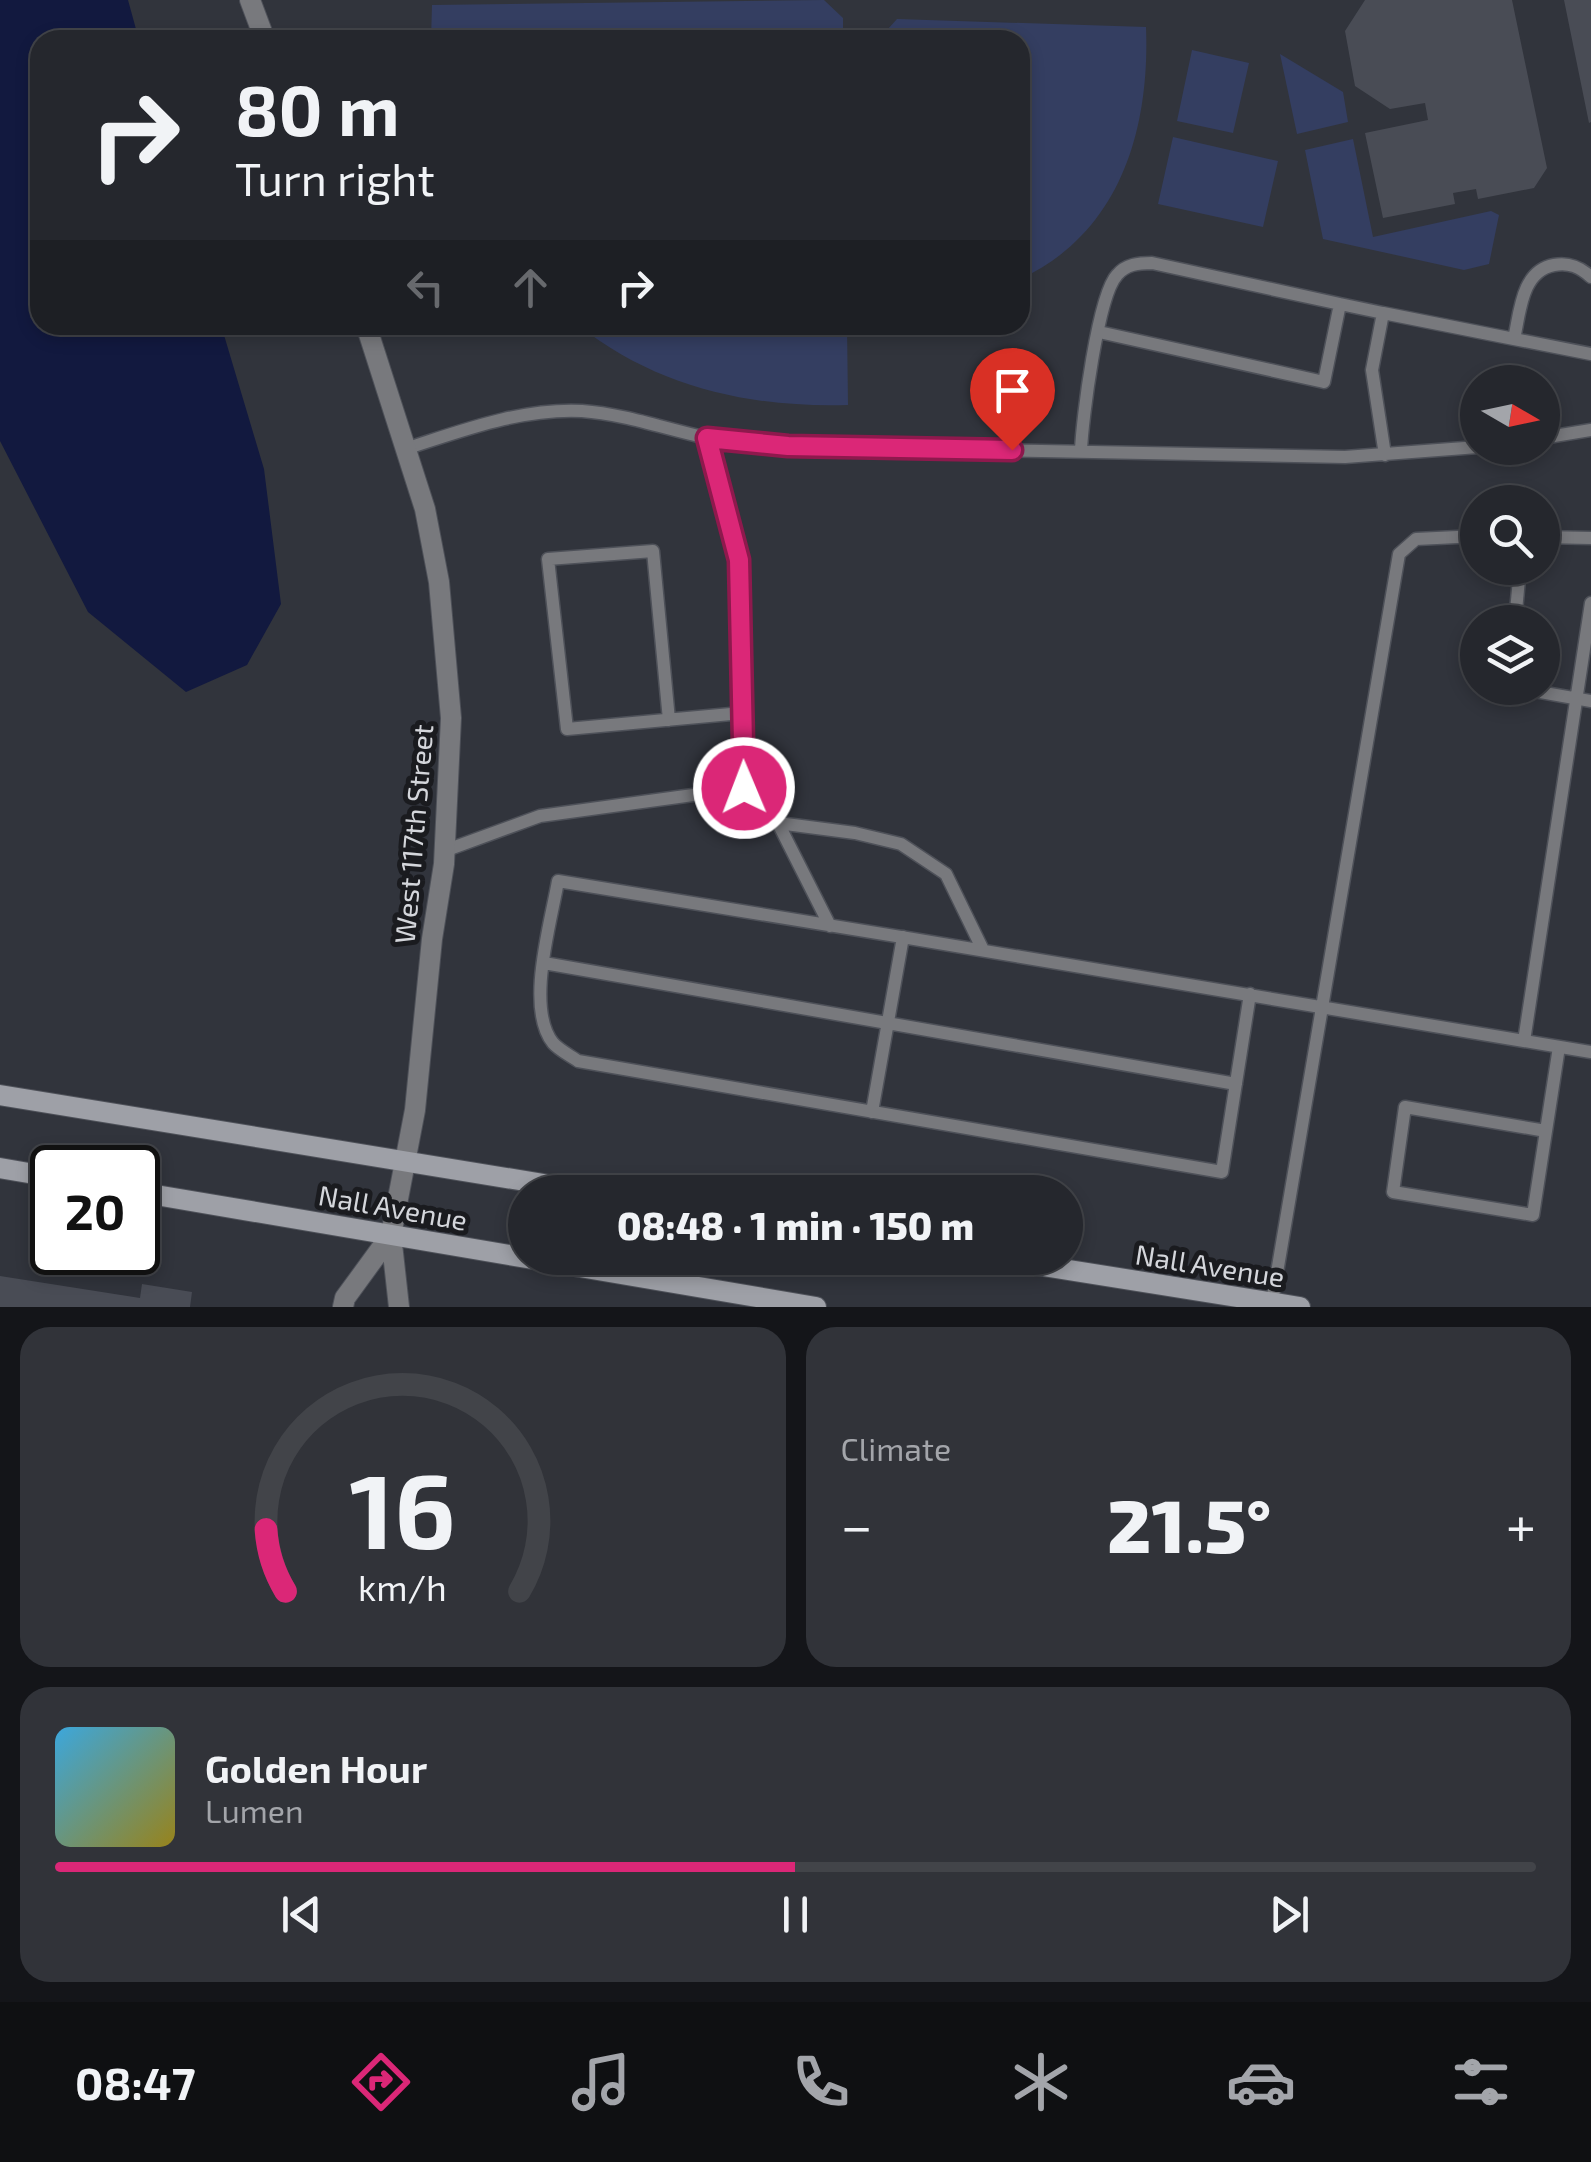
<!DOCTYPE html>
<html lang="en">
<head>
<meta charset="utf-8">
<style>
  body { margin:0; font-family:"Exo 2",sans-serif; background:#313339; color:#f1f3f6; height:100vh; display:flex; flex-direction:column; font-size:38px; white-space:nowrap }
  * { box-sizing:border-box; margin:0 }
  p { font-size:32px; color:#a3a5aa }
  .icon { flex:none; width:55px; height:55px; fill:none; stroke:currentColor; stroke-width:2; stroke-linecap:round; stroke-linejoin:round }
  .map { position:relative; height:1307px; overflow:hidden }
  .panel { display:flex; flex-direction:column; gap:20px; padding:20px; background:#141519; flex:1 }
  .panel>* { flex:none }
  .banner { position:absolute; left:30px; top:30px; width:1000px; height:305px; border-radius:30px; box-shadow:0 5px 15px #0003,0 0 0 2px #424449; background:#25272d; color:#f1f3f6; overflow:hidden }
  .needle { width:65px; rotate:99deg }
  .tools { position:absolute; left:1460px; top:365px; display:grid; gap:20px }
  .tools a { display:grid; place-items:center; width:100px; height:100px; border-radius:50%; background:#25272d; box-shadow:0 5px 15px #0003,0 0 0 2px #424449; font-size:50px }
  .speed { position:absolute; left:30px; top:1145px; display:flex; gap:20px; font-size:50px; font-weight:700; text-align:center }
  .speed>* { display:grid; place-content:center; width:130px; height:130px; border-radius:50%; background:#25272d; box-shadow:0 5px 15px #0003,0 0 0 2px #424449; line-height:1 }
  .speed .limit { border:5px solid #111; border-radius:15px; background:#fff; color:#111 }
  .pin { position:absolute; display:grid; place-items:center; width:85px; height:85px; color:#fff; margin:-102px -42px; border-radius:50% 50% 50% 0; rotate:-45deg; box-shadow:0 0 10px #0007 }
  .pin .icon { rotate:45deg }
  .me { position:absolute; width:110px; margin:-55px; rotate:359deg; stroke-linejoin:round; filter:drop-shadow(0 0 8px #0008) }
  .turn { display:flex; align-items:center; gap:35px; height:210px; padding:0 40px; font-size:45px }
  .turn .icon { width:130px; height:130px; stroke-width:2.5 }
  .turn b { display:block; font-size:70px; line-height:85px }
  .lanes { display:flex; align-items:center; height:95px; padding:0 40px; background:#0003; justify-content:center; gap:50px; direction:ltr }
  .lanes .off { opacity:.35 }
  .big { font-size:75px; font-weight:800; line-height:1.1 }
  .panel .widget { flex:1; display:flex; flex-direction:column; justify-content:center; gap:15px; min-width:0; padding:0 35px; border-radius:30px; background:#313339 }
  .panel .dial { align-items:center; gap:0 }
  .dial svg { height:260px; overflow:visible; fill:none; stroke:#424449; stroke-width:7; stroke-linecap:round; text-anchor:middle }
  .dial text { fill:#f1f3f6; stroke:none }
  .song { display:flex; align-items:center; gap:30px }
  .cover { width:120px; height:120px; border-radius:15px; background:linear-gradient(135deg,hsl(200 70% 55%),hsl(50 70% 35%)) }
  .played { height:10px; border-radius:5px; background:linear-gradient(90deg,#db2777 50%,#424449 50%) }
  .keys { display:flex; justify-content:space-around; direction:ltr }
  .heat { display:flex; justify-content:space-between; align-items:center; font-size:55px; direction:ltr }
  .panel .tiles { flex:1; display:grid; gap:20px; grid-template-columns:1fr 1fr }
  .widget:last-child { grid-column:span 2 }
  .trip { position:absolute; left:508px; top:1175px; width:575px; height:100px; border-radius:50px; background:#25272d; box-shadow:0 5px 15px #0003,0 0 0 2px #424449; font-weight:800; line-height:100px; text-align:center }
  .dock { display:flex; height:160px; justify-content:space-around; align-items:center; background:#0f1012; color:#a3a5aa }
  .dock .icon { width:70px; height:70px }
  .dock .current { color:#db2777 }
  .dock b { font-size:45px; color:#f1f3f6 }
  .map>svg:first-child { display:block }
  .green { fill:#343e61 }
  .water { fill:#12193f }
  .building { fill:#494c55 }
  .lines { fill:none; stroke-linecap:round; stroke-linejoin:round }
  .service-casing { stroke:#4e5159; stroke-width:15 }
  .minor-casing { stroke:#4e5159; stroke-width:22 }
  .secondary-casing { stroke:#4e5159; stroke-width:22 }
  .service { stroke:#78797d; stroke-width:12 }
  .minor { stroke:#78797d; stroke-width:20 }
  .secondary { stroke:#9ea0a7; stroke-width:20 }
  .route-casing { stroke:#8e194d; stroke-width:25 }
  .route { stroke:#db2777; stroke-width:18 }
  .labels { text-anchor:middle; dominant-baseline:central; stroke-width:10; stroke-linejoin:round; paint-order:stroke }
  .street-label { font-size:28px; fill:#d4d6db; stroke:#1a1b1f }
</style>
</head>
<body>
<div class="map">
<svg width="1591" height="1307" viewBox="0 0 1591 1307">
  <rect width="100%" height="100%" fill="#31343c"/>
  <path class="green" d="M 824,0 L 843,18 L 843,40 L 431,40 L 432,5 Z
    M 897,19 L 1146,27 C 1150,128 1121,233 1020,279 L 1020,40 L 878,40 Z
    M 1192,50 L 1249,63 L 1233,133 L 1177,121 Z
    M 1280,54 L 1343,92 L 1348,122 L 1297,134 Z
    M 1173,137 L 1278,161 L 1263,227 L 1158,204 Z
    M 1353,139 L 1373,237 L 1491,211 L 1499,215 L 1489,264 L 1464,270 L 1323,239 L 1305,150 Z
    M 578,325 L 847,325 L 848,405 C 750,408 656,387 578,325 Z"/>
  <path class="water" d="M 0,0 L 128,0 L 139,40 L 40,40 L 40,325 L 221,325 L 264,469 L 281,604 L 247,665 L 186,692 L 88,612 L 0,441 Z"/>
  <path class="building" d="M 1365,0 L 1512,0 L 1547,168 L 1534,188 L 1478,199 L 1476,189 L 1453,193 L 1455,204 L 1383,218 L 1365,133 L 1428,120 L 1425,103 L 1390,109 L 1355,86 L 1345,31 Z
    M 1564,0 L 1591,0 L 1591,122 L 1589,123 Z
    M 0,1276 L 140,1298 L 142,1284 L 192,1292 L 190,1307 L 0,1307 Z"/>
  <g class="lines">
    <defs>
      <path id="service" d="M 1340,304 L 1383,313
        M 1514,339 L 1591,354
        M 707,438 L 739,561 L 744,788 L 778,823 L 855,833 L 901,844 L 946,874 L 983,950
        M 1542,438 L 1591,430
        M 408,448 C 464,430 522,408 582,411 C 623,414 663,428 703,437 C 730,444 760,444 788,446 L 1345,457 L 1478,447
        M 1081,451 C 1082,420 1098,295 1117,275 C 1126,264 1139,263 1152,263 L 1340,304 L 1324,382 L 1099,332
        M 1385,455 L 1372,370 L 1383,313 L 1514,339 C 1520,313 1521,271 1554,265 C 1569,262 1580,267 1591,277
        M 1542,537 L 1591,538
        M 1515,622 L 1520,568
        M 1517,688 L 1591,701
        M 669,720 L 653,551 L 548,559 L 567,729 L 742,713
        M 778,823 L 830,926
        M 444,851 L 540,816 L 744,788
        M 544,963 L 1236,1084
        M 1250,994 L 1222,1172 L 578,1061 C 571,1056 559,1050 553,1043 C 525,1008 551,922 558,881 C 880,934 1203,985 1524,1041 L 1591,603
        M 1524,1041 L 1591,1052
        M 872,1112 L 903,937
        M 1546,1131 L 1405,1107 L 1393,1192 L 1533,1215 L 1559,1047
        M 1272,1302 L 1399,554 L 1416,539 L 1478,536"/>
      <path id="minor" d="M 250,0 L 265,40
        M 366,325 L 425,509 L 439,582 L 451,718 L 444,864 L 432,939 L 415,1110 L 391,1235 L 399,1307
        M 343,1307 L 345,1298 L 391,1235"/>
      <path id="secondary" d="M 0,1095 L 592,1192
        M 0,1168 L 52,1177
        M 138,1192 L 816,1307
        M 994,1258 L 1300,1307"/>
    </defs>
    <use href="#service" class="service-casing"/>
    <use href="#minor" class="minor-casing"/>
    <use href="#secondary" class="secondary-casing"/>
    <use href="#service" class="service"/>
    <use href="#minor" class="minor"/>
    <use href="#secondary" class="secondary"/>
  </g>
  <g class="lines">
    <defs>
      <path id="route" d="M 744,788 L 739,560 L 707,438 L 788,446 L 1012,450"/>
    </defs>
    <use href="#route" class="route-casing"/>
    <use href="#route" class="route"/>
  </g>
  <g class="labels">
    <g class="street-label">
      <text transform="translate(413 834) rotate(-85)">West 117th Street</text>
      <text transform="translate(393 1207) rotate(10)">Nall Avenue</text>
      <text transform="translate(1210 1265) rotate(9)">Nall Avenue</text>
    </g>
  </g>
</svg>
<div class="tools">
<a><svg class="needle" viewBox="-14 -14 28 28"><path d="M0-13l5 13h-10z" fill="#e53935"/><path d="M0 13l5-13h-10z" fill="#a3a5aa"/></svg></a>
<a><svg class="icon" aria-label="search" viewBox="0 0 24 24"><circle cx="10" cy="10" r="6"/><path d="M15 15l6 6"/></svg></a>
<a><svg class="icon" aria-label="layers" viewBox="0 0 24 24"><path d="M12 4l9 5-9 5-9-5zM3 14l9 5 9-5"/></svg></a>
</div>
<div class="speed"><div class="limit">20</div></div>
<div class="pin" style="left:1012px;top:450px;background:#d93025"><svg class="icon" aria-label="arrive" viewBox="0 0 24 24"><path d="M6 21V4h12l-3 4 3 4H6"/></svg></div>
<svg class="me" style="left:744px;top:788px" viewBox="-20 -20 40 40"><circle r="17" fill="#db2777" stroke="#fff" stroke-width="3"/><path d="M0-11L8 9 0 5-8 9z" fill="#fff"/></svg>
<div class="trip">08:48 · 1 min · 150 m</div>
<div class="banner">
<div class="turn"><svg class="icon" aria-label="right" viewBox="0 0 24 24"><path d="M7 20v-9h11M14 6l5 5-5 5"/></svg><div><b>80 m</b>Turn right</div></div>
<div class="lanes"><svg class="icon off" aria-label="left" viewBox="0 0 24 24"><path d="M17 20v-9H6M10 6l-5 5 5 5"/></svg><svg class="icon off" aria-label="ahead" viewBox="0 0 24 24"><path d="M12 20V5M6 11l6-6 6 6"/></svg><svg class="icon" aria-label="right" viewBox="0 0 24 24"><path d="M7 20v-9h11M14 6l5 5-5 5"/></svg></div>
</div>
</div>
<section class="panel">
<div class="tiles">
<div class="widget dial"><svg viewBox="0 0 100 80">
<path d="M14 69A42 42 0 1 1 86 69"/>
<path d="M14 69A42 42 0 0 1 8 50" stroke="#db2777"/>
<text x="50" y="56" font-size="32" font-weight="700">16</text>
<text x="50" y="72" font-size="11">km/h</text>
</svg></div>
<div class="widget"><p>Climate</p>
<div class="heat"><a>−</a><b class="big">21.5°</b><a>+</a></div>
</div>
<div class="widget">
<div class="song"><i class="cover"></i><div><b>Golden Hour</b><p>Lumen</p></div></div>
<div class="played"></div>
<div class="keys"><svg class="icon" aria-label="previous" viewBox="0 0 24 24"><path d="M18 5L8 12l10 7zM5 5v14"/></svg><svg class="icon" aria-label="pause" viewBox="0 0 24 24"><path d="M8 5v14M16 5v14"/></svg><svg class="icon" aria-label="next" viewBox="0 0 24 24"><path d="M6 5l10 7-10 7zM19 5v14"/></svg></div>
</div>
</div>
</section>
<nav class="dock">
<b>08:47</b>
<svg class="icon current" aria-label="directions" viewBox="0 0 24 24"><path d="M12 3l9 9-9 9-9-9zM9 14v-3h6M13 9l2 2-2 2"/></svg>
<svg class="icon" aria-label="music" viewBox="0 0 24 24"><path d="M9 18V5l10-2v13"/><circle cx="6" cy="18" r="3"/><circle cx="16" cy="16" r="3"/></svg>
<svg class="icon" aria-label="phone" viewBox="0 0 24 24"><path d="M5 4h4l2 5-3 2q2 4 5 5l2-3 5 2v4C11 20 4 13 5 4z"/></svg>
<svg class="icon" aria-label="climate" viewBox="0 0 24 24"><path d="M12 3v18M4 7l16 10M4 17L20 7"/></svg>
<svg class="icon" aria-label="car" viewBox="0 0 24 24"><path d="M5 17H2v-5l4-1 3-4h7l3 4 3 1v5h-3M9 17h6M6 11h13"/><circle cx="7" cy="17" r="2"/><circle cx="17" cy="17" r="2"/></svg>
<svg class="icon" aria-label="filters" viewBox="0 0 24 24"><path d="M4 7h16M4 17h16"/><circle cx="9" cy="7" r="2"/><circle cx="15" cy="17" r="2"/></svg>
</nav>
</body>
</html>
